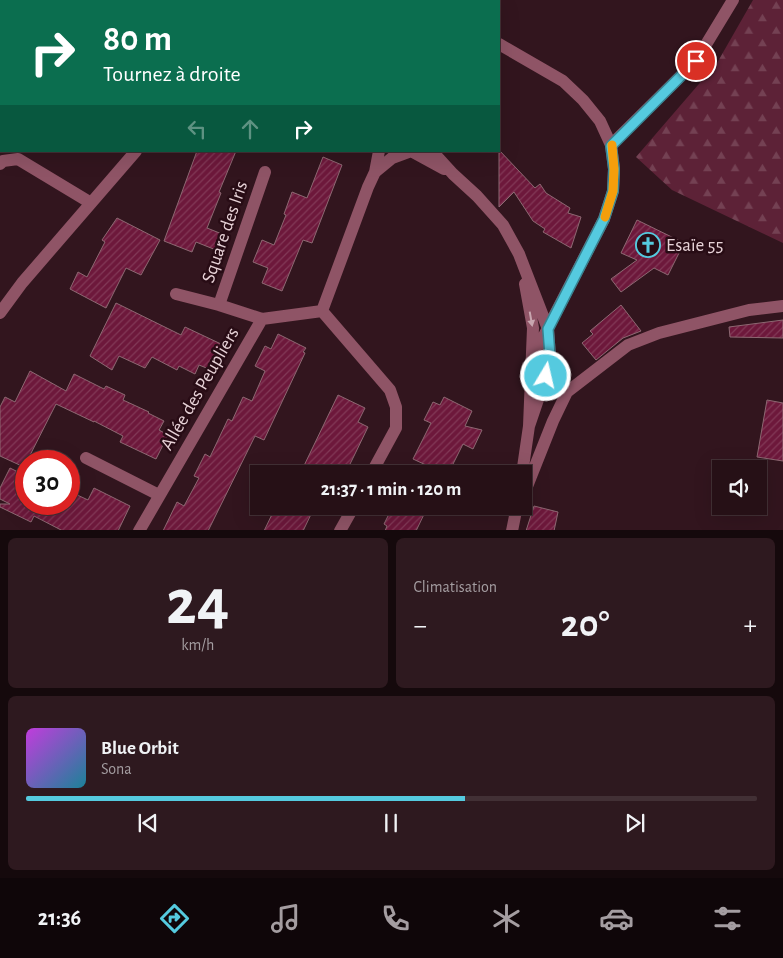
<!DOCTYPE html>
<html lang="fr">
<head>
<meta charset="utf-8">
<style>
  body { margin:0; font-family:"Alegreya Sans",sans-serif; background:#2e191f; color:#f1f3f6; height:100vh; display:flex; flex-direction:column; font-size:19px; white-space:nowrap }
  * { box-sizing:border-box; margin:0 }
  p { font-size:16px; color:#a49da1 }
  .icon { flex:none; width:28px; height:28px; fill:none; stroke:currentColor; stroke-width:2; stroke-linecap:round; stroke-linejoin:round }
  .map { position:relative; height:530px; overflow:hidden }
  .details { display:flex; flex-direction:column; gap:8px; padding:8px; background:#15090c; flex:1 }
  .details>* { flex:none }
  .banner { position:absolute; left:0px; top:0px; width:500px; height:152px; box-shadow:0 5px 20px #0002,0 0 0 1px #423035; background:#0b6e4f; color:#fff; overflow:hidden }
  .controls { position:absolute; left:712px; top:460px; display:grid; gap:10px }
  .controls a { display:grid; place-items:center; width:55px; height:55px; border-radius:0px; background:#261016; box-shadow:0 5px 20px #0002,0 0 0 1px #423035; font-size:25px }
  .speed { position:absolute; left:15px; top:450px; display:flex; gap:10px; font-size:25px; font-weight:700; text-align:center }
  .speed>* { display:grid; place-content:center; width:65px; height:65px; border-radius:50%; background:#261016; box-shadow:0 5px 20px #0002,0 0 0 1px #423035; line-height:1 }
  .speed .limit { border:8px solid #d22; background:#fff; color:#111 }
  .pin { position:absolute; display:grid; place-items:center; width:42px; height:42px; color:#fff; margin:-21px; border:2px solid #fff; border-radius:50%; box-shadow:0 1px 5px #0007 }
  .me { position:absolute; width:55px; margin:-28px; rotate:9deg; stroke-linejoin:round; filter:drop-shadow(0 0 4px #0008) }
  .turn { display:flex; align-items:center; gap:18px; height:105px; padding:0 20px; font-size:22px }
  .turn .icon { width:65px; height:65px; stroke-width:2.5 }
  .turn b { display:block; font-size:35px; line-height:42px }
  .lanes { display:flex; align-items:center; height:48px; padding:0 20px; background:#0003; justify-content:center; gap:25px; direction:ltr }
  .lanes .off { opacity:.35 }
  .big { font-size:38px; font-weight:700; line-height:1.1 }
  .details .card { flex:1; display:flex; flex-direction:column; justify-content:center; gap:8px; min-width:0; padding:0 18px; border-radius:8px; background:#2e191f }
  .details .dial { align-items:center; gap:0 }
  .dial b { font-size:65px; line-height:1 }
  .song { display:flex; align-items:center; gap:15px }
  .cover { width:60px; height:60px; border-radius:8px; background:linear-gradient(135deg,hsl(290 70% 55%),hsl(190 70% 35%)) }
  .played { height:5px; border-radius:2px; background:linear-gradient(90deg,#55cadf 60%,#423035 60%) }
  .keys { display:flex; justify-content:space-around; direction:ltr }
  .heat { display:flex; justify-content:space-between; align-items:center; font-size:28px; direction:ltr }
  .details .tiles { flex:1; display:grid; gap:8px; grid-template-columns:1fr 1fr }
  .card:last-child { grid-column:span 2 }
  .trip { position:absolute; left:250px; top:465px; width:282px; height:50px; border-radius:0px; background:#261016; box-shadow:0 5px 20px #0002,0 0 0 1px #423035; font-weight:700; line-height:50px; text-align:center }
  .tab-bar { display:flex; height:80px; justify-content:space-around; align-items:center; background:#0f0609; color:#a49da1 }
  .tab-bar .icon { width:35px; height:35px }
  .tab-bar .current { color:#55cadf }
  .tab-bar b { font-size:22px; color:#f1f3f6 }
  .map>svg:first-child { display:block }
  .forest { fill:url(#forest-firs) }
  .building { fill:url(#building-hatch); stroke:#8d6872 }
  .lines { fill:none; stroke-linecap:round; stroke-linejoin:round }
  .minor { stroke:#8f5466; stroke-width:12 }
  .oneway { fill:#c8a6af }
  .route-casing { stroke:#378391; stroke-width:12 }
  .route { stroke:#55cadf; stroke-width:9 }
  .slow { stroke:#f59e0b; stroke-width:9 }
  .labels { text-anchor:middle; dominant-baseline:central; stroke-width:5; stroke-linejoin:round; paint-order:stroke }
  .street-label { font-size:19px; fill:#e7d2d7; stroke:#280c15 }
  .poi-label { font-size:19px; fill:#e7d2d7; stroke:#280c15; text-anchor:start }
</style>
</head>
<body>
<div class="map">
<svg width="783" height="531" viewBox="0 0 783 531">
  <defs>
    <pattern id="forest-firs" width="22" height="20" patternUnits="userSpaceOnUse" patternTransform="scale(1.25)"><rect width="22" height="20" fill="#5d2237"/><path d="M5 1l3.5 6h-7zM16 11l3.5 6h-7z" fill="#744153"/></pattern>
    <pattern id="building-hatch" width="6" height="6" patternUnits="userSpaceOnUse" patternTransform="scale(1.25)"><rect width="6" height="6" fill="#6d183b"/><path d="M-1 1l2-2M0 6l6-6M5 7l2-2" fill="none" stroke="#823957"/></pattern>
  </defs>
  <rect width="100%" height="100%" fill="#32151e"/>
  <path class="forest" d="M 753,0 L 783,0 L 783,243 L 672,190 L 636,157 L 717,63 Z"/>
  <path class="building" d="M 499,150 L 535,188 L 540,184 L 546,193 L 570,208 L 568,213 L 581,217 L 571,248 L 543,232 L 545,229 L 533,221 L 514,192 L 499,207 Z
    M 197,151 L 236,151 L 219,192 L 221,193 L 207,228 L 222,234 L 216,250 L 196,242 L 192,252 L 164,241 Z
    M 323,157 L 342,165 L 312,243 L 303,240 L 282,291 L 262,283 L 268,268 L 253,262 L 262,240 L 274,245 L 286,215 L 284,214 L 292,192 L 307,198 Z
    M 117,218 L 160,240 L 141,275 L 126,268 L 106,308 L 70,289 L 78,272 L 87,277 L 105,242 L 102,240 Z
    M 637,220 L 684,243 L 668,275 L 654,268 L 621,292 L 611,279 L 637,260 L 621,253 Z
    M 116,303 L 181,335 L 185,327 L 221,344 L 209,369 L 199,365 L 195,374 L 179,366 L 177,370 L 152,357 L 145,368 L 119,356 L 112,370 L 90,356 Z
    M 621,305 L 641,331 L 623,338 L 596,360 L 582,343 L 593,334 L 590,331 Z
    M 783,320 L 783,338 L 730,337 L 729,327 Z
    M 278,334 L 306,348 L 303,352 L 305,353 L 264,440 L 255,436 L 208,531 L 163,531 L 177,502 L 184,506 L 199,478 L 194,476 L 205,454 L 210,457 L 228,419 L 232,421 L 243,397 L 252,401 L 265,371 L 255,366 L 265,346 L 271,349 Z
    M 30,371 L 66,391 L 74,374 L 104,389 L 106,386 L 125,395 L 123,400 L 149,412 L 148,413 L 164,421 L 159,430 L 168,435 L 156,459 L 120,442 L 123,436 L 94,421 L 94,422 L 56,404 L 24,467 L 0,456 L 0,407 L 5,397 L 15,402 Z
    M 338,395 L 365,408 L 358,422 L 368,427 L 353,458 L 345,474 L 332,468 L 330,474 L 300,474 Z
    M 444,397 L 472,411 L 465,426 L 482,430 L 473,449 L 463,444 L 448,474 L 422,474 L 426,465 L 413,459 L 431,423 L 424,420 L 433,402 L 440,405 Z
    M 767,400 L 783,403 L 783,461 L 757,457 Z
    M 10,468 L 26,476 L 26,504 L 69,504 L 73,493 L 88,500 L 94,488 L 130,506 L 118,531 L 63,531 L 34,516 L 31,522 L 0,507 L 0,504 L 10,504 L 0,499 L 0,488 Z
    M 276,506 L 315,506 L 303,531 L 264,531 Z
    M 393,506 L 428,506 L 416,531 L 385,531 L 387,526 L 384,524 Z
    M 534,506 L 558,512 L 554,531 L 526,531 Z"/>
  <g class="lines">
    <path class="minor" d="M 452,0 L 453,1
      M 138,1 L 139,0
      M 264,1 L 265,0
      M 499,44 L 563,81 L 583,100 L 600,121 L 611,145 L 614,169 L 613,191 L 604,219 L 531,361
      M 611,145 L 696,61 L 733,0
      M 411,151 L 444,169
      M 432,151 L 453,174 L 477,196 L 503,225 L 519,254 L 548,329 L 550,356 L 546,376 L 529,426
      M 0,164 L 3,161 L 18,159 L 91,203
      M 375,172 L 392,158 L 411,151
      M 176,294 L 219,305 L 262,319
      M 219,305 L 265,172
      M 0,313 L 22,283 L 136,151
      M 86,458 L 159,495
      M 371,474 L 396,428 L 396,407 L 390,390 L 322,311 L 368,187 L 375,172 L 379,151
      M 522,474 L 529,426 L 533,328 L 525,284
      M 524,494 L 553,421 L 567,392 L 628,345 L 659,333 L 749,310 L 783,306
      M 139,531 L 262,319 L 322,311
      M 340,531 L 354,506
      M 512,531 L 517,506"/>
  </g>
  <defs><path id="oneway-solid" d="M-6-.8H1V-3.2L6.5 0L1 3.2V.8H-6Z" transform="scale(1.25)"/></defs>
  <use class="oneway" href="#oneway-solid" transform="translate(531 319) rotate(80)"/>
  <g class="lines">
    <defs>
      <path id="route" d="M 546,376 L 550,356 L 548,329 L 604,219 L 613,191 L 614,169 L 611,146 L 696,61"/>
    </defs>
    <use href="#route" class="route-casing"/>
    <use href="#route" class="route"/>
    <path class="slow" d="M 605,217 L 613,191 L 614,169 L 612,145"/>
  </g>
  <defs>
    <symbol id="church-ring" viewBox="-11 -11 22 22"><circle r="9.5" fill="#280c15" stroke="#55cadf" stroke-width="1.5"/><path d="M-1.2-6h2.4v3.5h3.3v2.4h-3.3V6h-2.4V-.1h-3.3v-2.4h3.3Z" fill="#55cadf"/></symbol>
  </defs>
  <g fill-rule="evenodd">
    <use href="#church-ring" x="634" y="231" width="28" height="28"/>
  </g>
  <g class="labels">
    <g class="street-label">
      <text transform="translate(225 232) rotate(-71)">Square des Iris</text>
      <text transform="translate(200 389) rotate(-60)">Allée des Peupliers</text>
    </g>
    <g class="poi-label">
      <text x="666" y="245">Esaïe 55</text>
    </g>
  </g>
</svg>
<div class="controls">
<a><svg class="icon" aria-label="sound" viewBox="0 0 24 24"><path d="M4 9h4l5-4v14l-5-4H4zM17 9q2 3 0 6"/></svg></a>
</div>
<div class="speed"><div class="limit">30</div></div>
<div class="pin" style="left:696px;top:61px;background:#d93025"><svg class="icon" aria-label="arrive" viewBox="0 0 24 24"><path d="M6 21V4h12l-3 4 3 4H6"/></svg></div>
<svg class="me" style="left:546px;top:376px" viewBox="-20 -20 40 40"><circle r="17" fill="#55cadf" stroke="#fff" stroke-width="3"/><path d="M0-11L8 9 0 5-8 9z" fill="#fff"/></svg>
<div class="trip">21:37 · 1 min · 120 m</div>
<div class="banner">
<div class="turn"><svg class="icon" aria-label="right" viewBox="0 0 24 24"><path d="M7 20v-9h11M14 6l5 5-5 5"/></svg><div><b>80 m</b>Tournez à droite</div></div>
<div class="lanes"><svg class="icon off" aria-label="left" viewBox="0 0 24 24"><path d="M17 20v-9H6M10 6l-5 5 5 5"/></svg><svg class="icon off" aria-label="ahead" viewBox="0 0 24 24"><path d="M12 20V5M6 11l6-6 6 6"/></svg><svg class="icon" aria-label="right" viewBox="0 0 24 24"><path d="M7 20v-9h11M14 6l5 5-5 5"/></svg></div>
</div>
</div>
<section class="details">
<div class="tiles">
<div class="card dial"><b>24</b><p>km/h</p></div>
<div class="card"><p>Climatisation</p>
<div class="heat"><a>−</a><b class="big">20°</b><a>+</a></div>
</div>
<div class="card">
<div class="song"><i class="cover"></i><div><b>Blue Orbit</b><p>Sona</p></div></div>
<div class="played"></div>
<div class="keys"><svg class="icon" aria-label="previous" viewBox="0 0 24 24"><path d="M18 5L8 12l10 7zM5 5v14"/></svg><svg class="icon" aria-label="pause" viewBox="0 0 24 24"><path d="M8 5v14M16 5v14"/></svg><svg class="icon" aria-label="next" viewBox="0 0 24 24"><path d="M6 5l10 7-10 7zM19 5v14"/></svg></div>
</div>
</div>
</section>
<nav class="tab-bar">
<b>21:36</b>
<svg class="icon current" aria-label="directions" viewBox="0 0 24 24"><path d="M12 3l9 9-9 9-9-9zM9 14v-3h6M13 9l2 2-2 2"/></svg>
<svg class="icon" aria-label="music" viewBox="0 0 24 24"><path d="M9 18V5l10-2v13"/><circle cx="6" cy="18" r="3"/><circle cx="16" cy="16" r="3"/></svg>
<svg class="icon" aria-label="phone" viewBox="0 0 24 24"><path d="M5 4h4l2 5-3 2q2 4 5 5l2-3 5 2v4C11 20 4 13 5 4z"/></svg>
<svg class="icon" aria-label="climate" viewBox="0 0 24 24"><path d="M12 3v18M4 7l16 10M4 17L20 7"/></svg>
<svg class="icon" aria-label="car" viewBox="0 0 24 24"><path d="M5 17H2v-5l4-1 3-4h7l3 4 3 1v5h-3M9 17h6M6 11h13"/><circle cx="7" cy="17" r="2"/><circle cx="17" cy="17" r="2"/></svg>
<svg class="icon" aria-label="filters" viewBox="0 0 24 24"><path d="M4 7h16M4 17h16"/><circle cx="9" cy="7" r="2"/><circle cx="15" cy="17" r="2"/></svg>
</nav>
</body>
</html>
